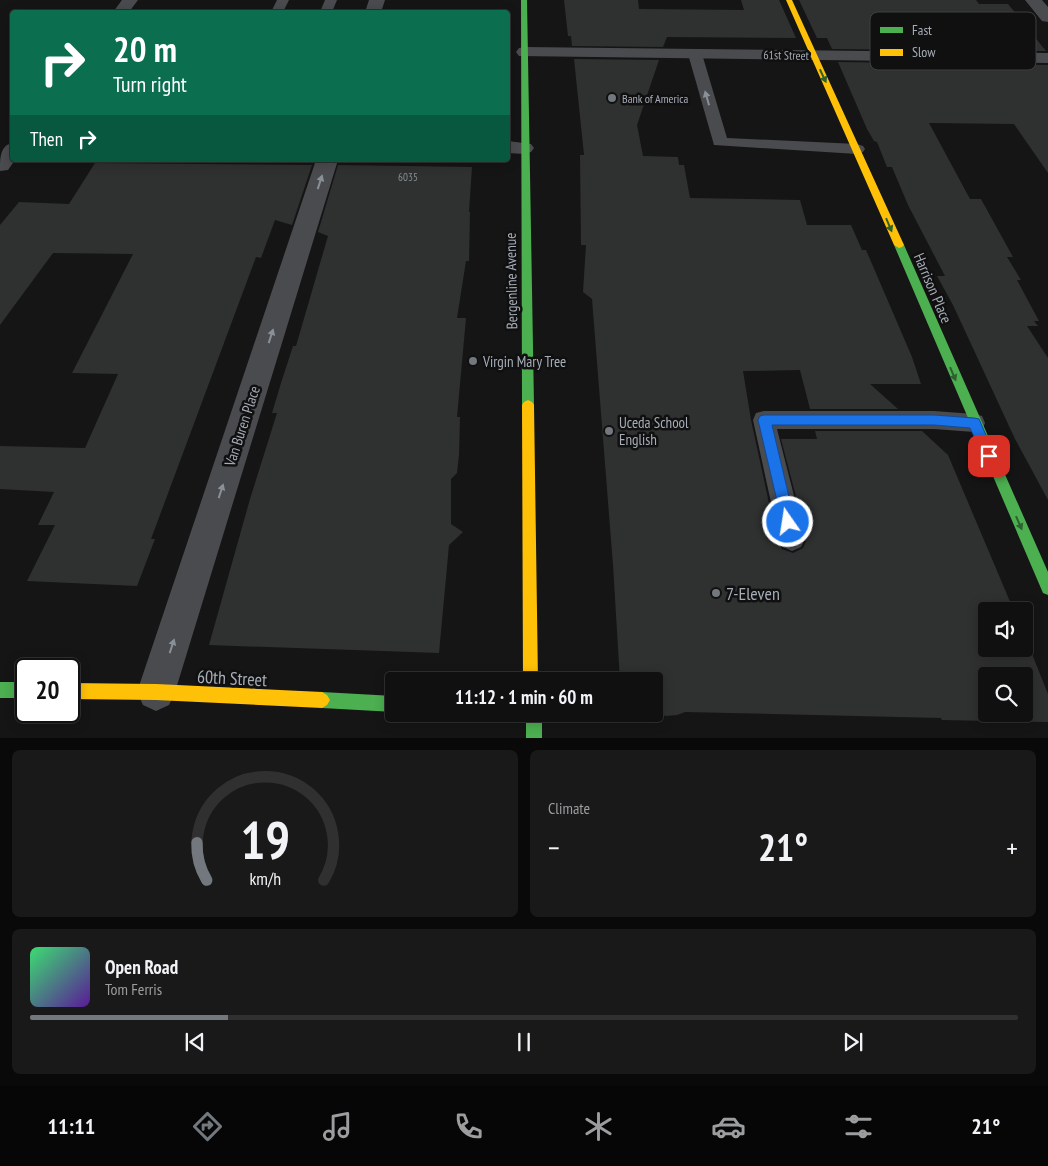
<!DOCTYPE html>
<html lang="en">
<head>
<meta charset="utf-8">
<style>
  body { margin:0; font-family:"PT Sans Narrow",sans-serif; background:#191919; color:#f1f3f6; height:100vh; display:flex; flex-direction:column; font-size:19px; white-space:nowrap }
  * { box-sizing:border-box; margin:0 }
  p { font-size:16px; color:#9c9d9f }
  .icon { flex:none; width:28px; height:28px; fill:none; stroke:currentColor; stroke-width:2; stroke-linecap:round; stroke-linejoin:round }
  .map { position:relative; height:738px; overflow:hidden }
  .panel { display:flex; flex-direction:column; gap:12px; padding:12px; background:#090909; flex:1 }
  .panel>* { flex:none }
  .banner { position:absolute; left:10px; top:10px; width:500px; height:152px; border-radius:5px; box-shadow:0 2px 12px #0003,0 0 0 1px #303030; background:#0b6e4f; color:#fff; overflow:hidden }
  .controls { position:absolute; left:978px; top:602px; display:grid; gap:10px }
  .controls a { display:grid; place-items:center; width:55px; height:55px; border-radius:5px; background:#101010; box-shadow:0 2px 12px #0003,0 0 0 1px #303030; font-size:25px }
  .speed { position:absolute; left:15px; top:658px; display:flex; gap:10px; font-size:25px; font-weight:700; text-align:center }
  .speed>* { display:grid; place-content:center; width:65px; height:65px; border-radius:50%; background:#101010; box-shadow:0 2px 12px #0003,0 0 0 1px #303030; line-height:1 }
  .speed .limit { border:2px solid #111; border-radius:8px; background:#fff; color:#111 }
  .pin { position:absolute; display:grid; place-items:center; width:42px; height:42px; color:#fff; margin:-21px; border-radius:10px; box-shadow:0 2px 8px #0006 }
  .me { position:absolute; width:55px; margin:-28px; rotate:347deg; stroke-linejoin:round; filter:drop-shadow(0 0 4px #0008) }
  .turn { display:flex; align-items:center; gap:18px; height:105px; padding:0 20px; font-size:22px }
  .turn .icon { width:65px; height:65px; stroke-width:2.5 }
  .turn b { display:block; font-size:35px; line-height:42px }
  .then { display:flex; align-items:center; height:48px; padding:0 20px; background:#0003; gap:10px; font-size:19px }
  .big { font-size:38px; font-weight:700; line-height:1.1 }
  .panel .widget { flex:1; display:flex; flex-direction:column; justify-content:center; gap:8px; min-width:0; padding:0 18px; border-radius:8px; background:#191919 }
  .panel .dial { align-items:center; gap:0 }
  .dial svg { height:130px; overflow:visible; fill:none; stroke:#303030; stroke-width:7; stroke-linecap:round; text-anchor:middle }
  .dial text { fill:#f1f3f6; stroke:none }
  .song { display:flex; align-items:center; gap:15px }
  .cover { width:60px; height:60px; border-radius:8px; background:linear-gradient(135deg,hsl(140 70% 55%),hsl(270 70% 35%)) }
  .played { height:5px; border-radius:2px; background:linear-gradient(90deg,#73787e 20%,#303030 20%) }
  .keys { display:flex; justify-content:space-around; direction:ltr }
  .heat { display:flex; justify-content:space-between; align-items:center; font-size:28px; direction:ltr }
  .panel .tiles { flex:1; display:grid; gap:12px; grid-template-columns:1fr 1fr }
  .widget:last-child { grid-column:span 2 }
  .trip { position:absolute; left:385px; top:672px; width:278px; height:50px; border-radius:5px; background:#101010; box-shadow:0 2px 12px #0003,0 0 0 1px #303030; font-weight:700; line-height:50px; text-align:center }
  .tabs { display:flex; height:80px; justify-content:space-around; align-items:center; background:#060606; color:#9c9d9f }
  .tabs .icon { width:35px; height:35px }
  .tabs .active { color:#73787e }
  .tabs b { font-size:22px; color:#f1f3f6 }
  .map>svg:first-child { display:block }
  .building { fill:#2f3030; fill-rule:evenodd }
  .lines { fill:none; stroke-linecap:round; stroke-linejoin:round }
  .lane { fill:#494b4e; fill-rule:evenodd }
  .street { fill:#494b4e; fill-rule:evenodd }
  .fast { fill:#4caf50; fill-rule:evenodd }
  .slow { fill:#ffc107; fill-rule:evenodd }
  .oneway { fill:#2e6030 }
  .oneway2 { fill:#8a9098 }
  .route { fill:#1a73e8; stroke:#114b97 }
  .poi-dot { fill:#73787e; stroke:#101011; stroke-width:2 }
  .labels { text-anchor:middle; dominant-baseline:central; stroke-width:5; stroke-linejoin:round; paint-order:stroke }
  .far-number-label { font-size:11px; fill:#888e95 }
  .far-street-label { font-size:12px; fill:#a6adb7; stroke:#101011 }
  .far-poi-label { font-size:12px; fill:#a6adb7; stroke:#101011; text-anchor:start }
  .street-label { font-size:15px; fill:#a6adb7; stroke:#101011 }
  .poi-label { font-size:15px; fill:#a6adb7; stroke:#101011; text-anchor:start }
  .near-poi-label { font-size:18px; fill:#a6adb7; stroke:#101011; text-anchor:start }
  .near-street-label { font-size:18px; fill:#a6adb7; stroke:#101011 }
  .key { fill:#101011; stroke:#3d3f43; stroke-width:1 }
  .key-label { font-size:14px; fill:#a6adb7 }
</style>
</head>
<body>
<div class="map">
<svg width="1048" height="739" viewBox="0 0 1048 739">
  <rect width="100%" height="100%" fill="#151515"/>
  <path class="building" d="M 564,0 L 638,0 L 639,9 L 744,10 L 741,0 L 779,0 L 796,38 L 667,37 L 663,47 L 572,46 L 571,36 L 568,36 Z
    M 799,0 L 976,0 L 979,4 L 1008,4 L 1046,51 L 832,49 L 827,38 L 817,38 Z
    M 574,59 L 659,60 L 637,125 L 643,156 L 678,157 L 679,165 L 684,165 L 690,198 L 800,200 L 807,225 L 851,225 L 862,250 L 866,250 L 912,357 L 921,384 L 870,384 L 898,409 L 810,409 L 800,370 L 743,371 L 751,420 L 777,540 L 782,549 L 793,553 L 803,548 L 807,539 L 781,439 L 817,439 L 815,431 L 922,431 L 948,455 L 1014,611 L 986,611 L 986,649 L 1024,649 L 1024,634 L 1048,694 L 1048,722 L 942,720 L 941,718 L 685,712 L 677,715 L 666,716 L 654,713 L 654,681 L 620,681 L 613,565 L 592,299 L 583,292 L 586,245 L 581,245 L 580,155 L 584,155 ZM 986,676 L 1024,676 L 1024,714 L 986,714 Z
    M 838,62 L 1048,65 L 1048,173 L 1014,124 L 929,123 L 970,199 L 981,199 L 1013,257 L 1007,257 L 1021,280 L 1017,280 L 1039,321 L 1034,321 L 1038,326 L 1027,326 L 1048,358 L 1048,500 L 1015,439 L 953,305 L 937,276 L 945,276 L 908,205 L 892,167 L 887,167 L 877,142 L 874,141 L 867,129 Z
    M 95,163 L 312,165 L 292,225 L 275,220 L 261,258 L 256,257 L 151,539 L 155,539 L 137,586 L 27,581 L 55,525 L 38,525 L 54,492 L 0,489 L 0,446 L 85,448 L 118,374 L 72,373 L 133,254 L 53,253 L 0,325 L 0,225 L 19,202 L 69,204 Z
    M 338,165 L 472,167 L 469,212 L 470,212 L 469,261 L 466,261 L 457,318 L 466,318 L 457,417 L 460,417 L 459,455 L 457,473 L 451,479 L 451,524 L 463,532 L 449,545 L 439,653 L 209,645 L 250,499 L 277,413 L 272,413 L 281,383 L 293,346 L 296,346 L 328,236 L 318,232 Z"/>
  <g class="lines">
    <path class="lane" d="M 277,0 L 289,0 L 283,12 L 271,12 Z
      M 325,0 L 337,0 L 332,12 L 320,12 Z
      M 695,50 L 702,54 L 727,138 L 857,144 L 863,146 L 865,149 L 863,152 L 857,154 L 714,145 L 688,54 Z
      M 764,411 L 934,411 L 974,414 L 982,416 L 985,423 L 982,430 L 974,432 L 934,429 L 777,429 L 805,539 L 801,547 L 792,551 L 783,547 L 779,539 L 753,420 L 756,413 Z"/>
    <path class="street" d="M 122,0 L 138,0 L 129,12 L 113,12 Z
      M 369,0 L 385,0 L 381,12 L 365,12 Z
      M 1025,0 L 1042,0 L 1048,7 L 1048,22 L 1042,21 Z
      M 525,47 L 1048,53 L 1048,63 L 519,56 L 516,52 L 519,48 Z
      M 508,141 L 531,144 L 534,148 L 531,152 L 524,154 L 508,153 Z
      M 12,143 L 12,160 L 15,160 L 8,170 L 0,171 C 0,158 0,146 12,143 Z
      M 316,160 L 338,160 L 175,692 L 169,705 L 156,711 L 143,705 L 137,692 Z"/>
    <path class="fast" d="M 521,0 L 527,0 L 534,405 L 532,408 L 524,408 L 522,405 Z
      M 899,242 L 904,245 L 1048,572 L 1048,595 L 1043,593 L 894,245 Z
      M 0,682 L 26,682 L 26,698 L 0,698 Z
      M 322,692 L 394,696 L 394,712 L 322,708 L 317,705 L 314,700 L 317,695 Z
      M 503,714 L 542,714 L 542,739 L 526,739 L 526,723 L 506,719 Z"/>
    <path class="slow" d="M 786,0 L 792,0 L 904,245 L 902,247 L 899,248 L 894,245 Z
      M 528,400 L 532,402 L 534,405 L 538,681 L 523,681 L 522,405 L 524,402 Z
      M 69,683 L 156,684 L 322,692 L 327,695 L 330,700 L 327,705 L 322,708 L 156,700 L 69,699 Z"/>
  </g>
  <defs><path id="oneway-solid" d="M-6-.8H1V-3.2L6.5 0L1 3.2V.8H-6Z" transform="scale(1.25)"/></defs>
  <g class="oneway">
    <use href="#oneway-solid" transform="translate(823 76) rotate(65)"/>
    <use href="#oneway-solid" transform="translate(889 225) rotate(67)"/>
    <use href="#oneway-solid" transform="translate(953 374) rotate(67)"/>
    <use href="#oneway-solid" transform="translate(1019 523) rotate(66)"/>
  </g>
  <g class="oneway2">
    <use href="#oneway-solid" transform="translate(707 98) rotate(-106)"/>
    <use href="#oneway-solid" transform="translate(320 182) rotate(-72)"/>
    <use href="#oneway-solid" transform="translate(271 336) rotate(-72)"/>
    <use href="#oneway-solid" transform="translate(221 491) rotate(-72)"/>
    <use href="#oneway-solid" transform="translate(172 646) rotate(-72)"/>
  </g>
  <path class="route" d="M 764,415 L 934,415 L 974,418 L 979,419 L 995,456 L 994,460 L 989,461 L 985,460 L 970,428 L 934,425 L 772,425 L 795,522 L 793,526 L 788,528 L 784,526 L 782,522 L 758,420 L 760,416 Z"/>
  <g class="poi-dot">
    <circle cx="612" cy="98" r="5"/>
    <circle cx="473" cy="361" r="5"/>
    <circle cx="609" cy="431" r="5"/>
    <circle cx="716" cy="593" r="5"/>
  </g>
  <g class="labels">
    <g class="far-number-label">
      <text x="408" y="177">6035</text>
    </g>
    <g class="far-street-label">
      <text transform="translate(786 55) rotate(1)">61st Street</text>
    </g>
    <g class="far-poi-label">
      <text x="622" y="98">Bank of America</text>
    </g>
    <g class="street-label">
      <text transform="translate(511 281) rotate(-91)">Bergenline Avenue</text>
      <text transform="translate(933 288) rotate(67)">Harrison Place</text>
      <text transform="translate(242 426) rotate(-72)">Van Buren Place</text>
    </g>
    <g class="poi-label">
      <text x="483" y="361">Virgin Mary Tree</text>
      <text x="619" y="422">Uceda School<tspan x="619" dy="17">English</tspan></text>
    </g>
    <g class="near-poi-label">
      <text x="726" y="593">7-Eleven</text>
    </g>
    <g class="near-street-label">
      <text transform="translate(232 678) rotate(3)">60th Street</text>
    </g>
  </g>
  <rect x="870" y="12" width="166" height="58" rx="8" class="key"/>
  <rect x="880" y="27" width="23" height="6" fill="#4caf50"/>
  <rect x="880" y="49" width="23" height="7" fill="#ffc107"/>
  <g class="key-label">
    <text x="912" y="35">Fast</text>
    <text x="912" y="57">Slow</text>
  </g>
</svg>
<div class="controls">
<a><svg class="icon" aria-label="sound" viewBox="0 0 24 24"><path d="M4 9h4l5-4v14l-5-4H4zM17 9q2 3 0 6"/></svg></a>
<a><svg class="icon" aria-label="search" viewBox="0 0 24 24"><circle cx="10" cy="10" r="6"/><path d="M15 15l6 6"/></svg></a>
</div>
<div class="speed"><div class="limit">20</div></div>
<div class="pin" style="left:989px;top:456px;background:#d93025"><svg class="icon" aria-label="arrive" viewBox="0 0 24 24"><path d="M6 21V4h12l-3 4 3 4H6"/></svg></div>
<svg class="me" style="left:788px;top:522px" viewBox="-20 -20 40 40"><circle r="17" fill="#1a73e8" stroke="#fff" stroke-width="3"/><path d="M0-11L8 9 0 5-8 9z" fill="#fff"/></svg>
<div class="trip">11:12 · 1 min · 60 m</div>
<div class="banner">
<div class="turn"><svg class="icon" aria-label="right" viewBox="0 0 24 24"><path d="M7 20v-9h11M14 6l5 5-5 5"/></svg><div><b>20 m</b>Turn right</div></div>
<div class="then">Then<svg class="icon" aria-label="right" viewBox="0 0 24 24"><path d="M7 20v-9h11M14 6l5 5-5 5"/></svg></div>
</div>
</div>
<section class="panel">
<div class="tiles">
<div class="widget dial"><svg viewBox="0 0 100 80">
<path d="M14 69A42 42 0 1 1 86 69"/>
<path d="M14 69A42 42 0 0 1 8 46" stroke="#73787e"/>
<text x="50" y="56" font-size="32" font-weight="700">19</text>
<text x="50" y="72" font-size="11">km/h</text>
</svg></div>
<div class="widget"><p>Climate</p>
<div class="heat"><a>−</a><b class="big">21°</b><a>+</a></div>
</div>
<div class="widget">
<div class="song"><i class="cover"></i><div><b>Open Road</b><p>Tom Ferris</p></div></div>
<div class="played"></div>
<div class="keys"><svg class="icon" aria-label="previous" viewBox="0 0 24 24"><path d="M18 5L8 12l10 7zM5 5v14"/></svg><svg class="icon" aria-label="pause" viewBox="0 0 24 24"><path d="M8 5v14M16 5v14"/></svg><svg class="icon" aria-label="next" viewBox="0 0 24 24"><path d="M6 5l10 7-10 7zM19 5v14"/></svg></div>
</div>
</div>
</section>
<nav class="tabs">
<b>11:11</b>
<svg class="icon active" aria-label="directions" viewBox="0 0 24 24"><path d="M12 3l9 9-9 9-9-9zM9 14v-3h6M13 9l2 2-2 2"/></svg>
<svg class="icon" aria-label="music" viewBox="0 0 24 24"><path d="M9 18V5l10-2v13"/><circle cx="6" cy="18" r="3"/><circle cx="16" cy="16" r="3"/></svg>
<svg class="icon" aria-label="phone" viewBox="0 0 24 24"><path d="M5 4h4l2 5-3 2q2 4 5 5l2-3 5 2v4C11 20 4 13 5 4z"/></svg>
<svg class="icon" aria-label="climate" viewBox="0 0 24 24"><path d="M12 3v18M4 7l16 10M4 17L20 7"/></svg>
<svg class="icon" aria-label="car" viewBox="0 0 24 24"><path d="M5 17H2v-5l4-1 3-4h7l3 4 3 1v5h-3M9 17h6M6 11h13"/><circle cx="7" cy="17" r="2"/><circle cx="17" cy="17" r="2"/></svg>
<svg class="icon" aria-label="filters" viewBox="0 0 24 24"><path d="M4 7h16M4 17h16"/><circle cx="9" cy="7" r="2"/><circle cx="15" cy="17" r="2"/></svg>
<b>21°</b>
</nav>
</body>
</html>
